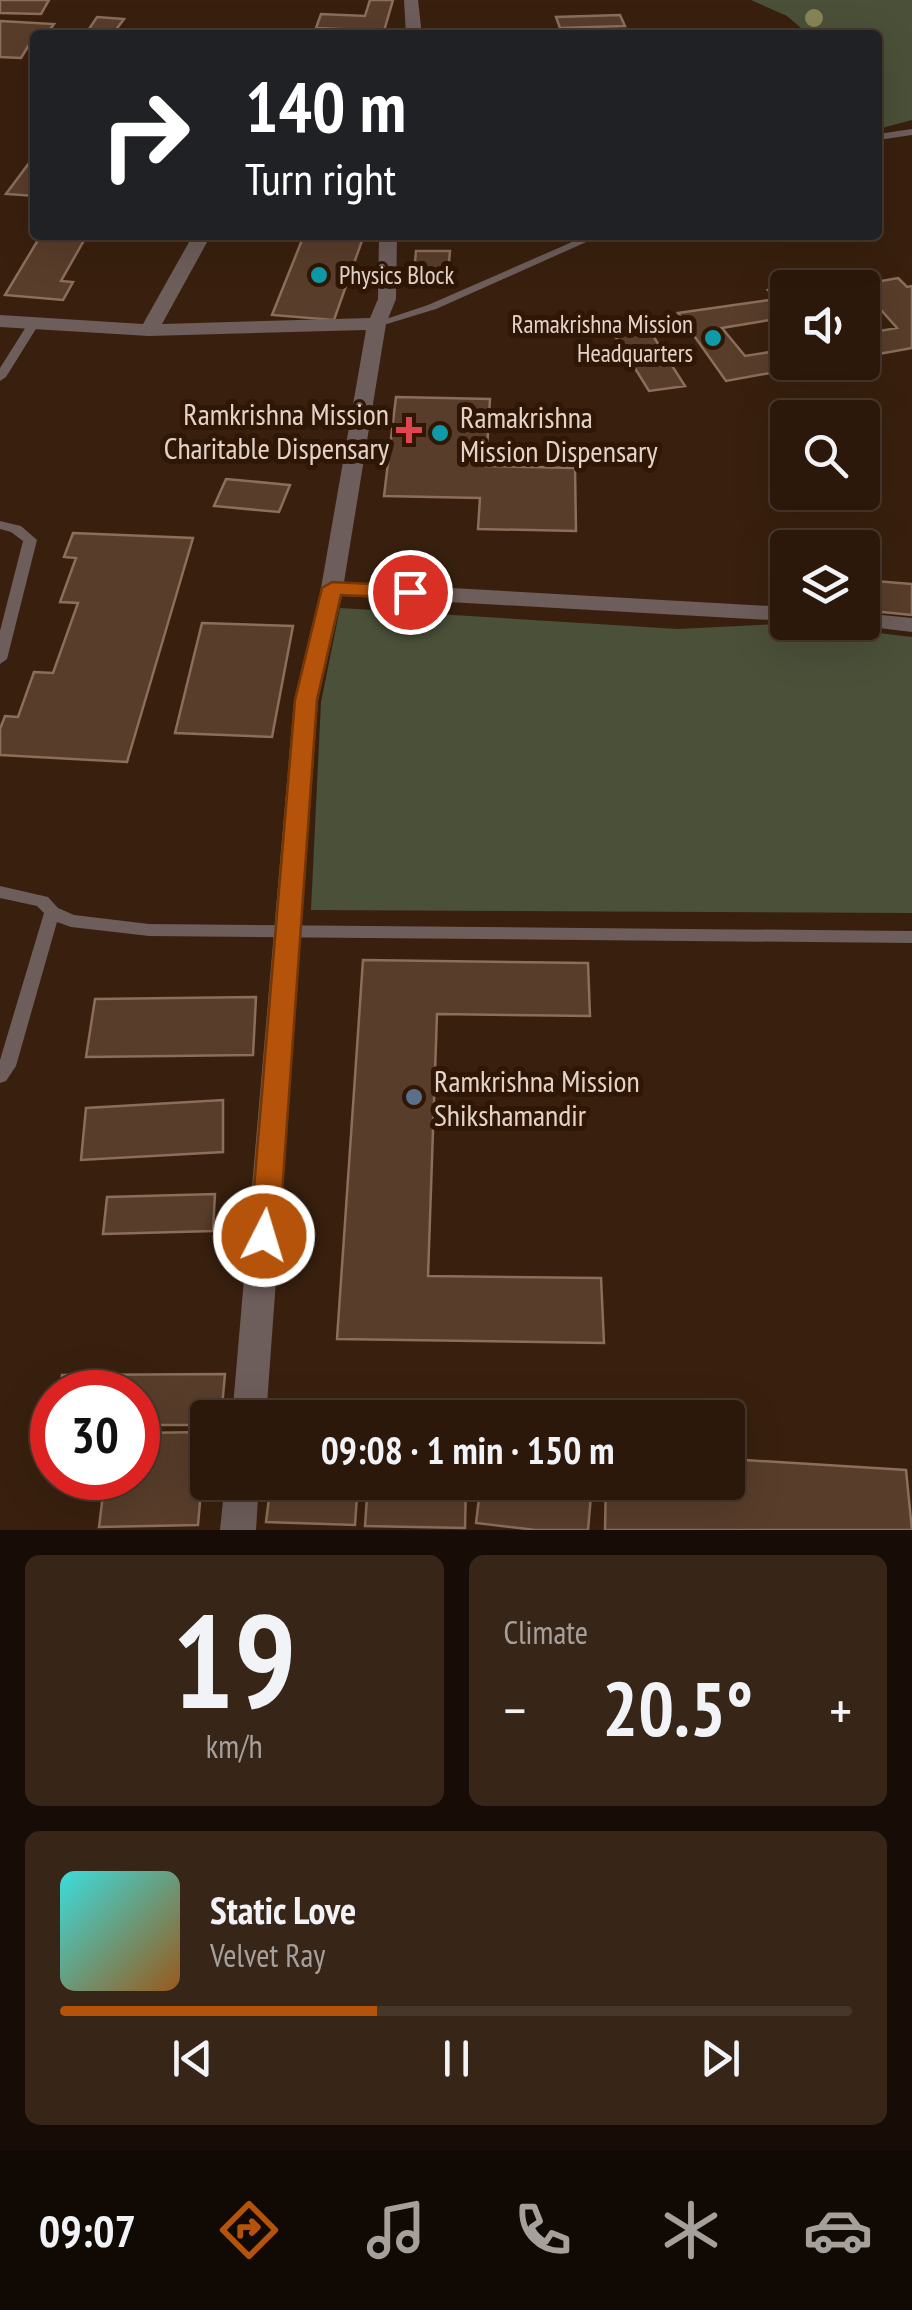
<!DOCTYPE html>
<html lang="en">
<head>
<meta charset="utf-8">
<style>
  body { margin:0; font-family:"PT Sans Narrow",sans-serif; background:#372518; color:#f1f3f6; height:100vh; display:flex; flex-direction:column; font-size:38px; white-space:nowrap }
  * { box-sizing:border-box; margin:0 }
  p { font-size:32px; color:#a6a09c }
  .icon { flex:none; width:55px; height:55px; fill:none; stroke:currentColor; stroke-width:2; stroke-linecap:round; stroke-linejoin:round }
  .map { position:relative; height:1530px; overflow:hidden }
  .details { display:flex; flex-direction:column; gap:25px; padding:25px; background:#180d06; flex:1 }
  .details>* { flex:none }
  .top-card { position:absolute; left:30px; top:30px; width:852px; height:210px; border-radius:10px; box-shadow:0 10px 40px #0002,0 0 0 2px #47372b; background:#202124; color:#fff; overflow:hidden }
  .tools { position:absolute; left:770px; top:270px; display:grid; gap:20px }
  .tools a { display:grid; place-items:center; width:110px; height:110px; border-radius:10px; background:#2b180a; box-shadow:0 10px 40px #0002,0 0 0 2px #47372b; font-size:50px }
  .speed { position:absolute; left:30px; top:1370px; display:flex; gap:20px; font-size:50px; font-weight:700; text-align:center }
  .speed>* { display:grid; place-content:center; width:130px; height:130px; border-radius:50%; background:#2b180a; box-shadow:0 10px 40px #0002,0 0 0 2px #47372b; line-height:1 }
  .speed .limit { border:15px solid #d22; background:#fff; color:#111 }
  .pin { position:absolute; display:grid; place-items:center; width:85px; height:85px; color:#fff; margin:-42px; border:5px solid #fff; border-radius:50%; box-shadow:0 2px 10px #0007 }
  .me { position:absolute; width:110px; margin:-55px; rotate:5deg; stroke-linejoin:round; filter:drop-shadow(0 0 8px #0008) }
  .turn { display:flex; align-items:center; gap:35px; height:210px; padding:0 50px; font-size:45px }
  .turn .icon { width:130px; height:130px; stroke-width:2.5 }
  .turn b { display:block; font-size:70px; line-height:85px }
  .big { font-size:75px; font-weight:700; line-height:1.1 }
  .details .card { flex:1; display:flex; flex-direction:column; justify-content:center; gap:15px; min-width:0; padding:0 35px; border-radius:15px; background:#372518 }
  .details .dial { align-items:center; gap:0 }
  .dial b { font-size:130px; line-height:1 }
  .song { display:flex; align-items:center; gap:30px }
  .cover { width:120px; height:120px; border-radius:15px; background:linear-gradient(135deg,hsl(180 70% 55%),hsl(30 70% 35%)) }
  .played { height:10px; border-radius:5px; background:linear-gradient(90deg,#b45309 40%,#47372b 40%) }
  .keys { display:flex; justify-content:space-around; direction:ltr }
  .heat { display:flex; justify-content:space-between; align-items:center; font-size:55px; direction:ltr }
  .details .tiles { flex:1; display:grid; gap:25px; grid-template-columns:1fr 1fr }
  .card:last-child { grid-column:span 2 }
  .trip { position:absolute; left:190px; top:1400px; width:555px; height:100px; border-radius:10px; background:#2b180a; box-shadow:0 10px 40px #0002,0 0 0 2px #47372b; font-weight:700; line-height:100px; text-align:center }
  .dock { display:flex; height:160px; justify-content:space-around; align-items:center; background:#110a04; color:#a6a09c }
  .dock .icon { width:70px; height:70px }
  .dock .active { color:#b45309 }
  .dock b { font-size:45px; color:#f1f3f6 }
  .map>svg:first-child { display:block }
  .green { fill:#4b5039 }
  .building { fill:#583d2a; stroke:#8c6e5a; stroke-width:2.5 }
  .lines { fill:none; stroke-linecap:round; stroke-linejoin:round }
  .lane { fill:#6d5d5b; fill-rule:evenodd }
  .street { fill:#6d5d5b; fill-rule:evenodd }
  .tree { fill:#878556 }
  .route { fill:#b45309; stroke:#753606; stroke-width:2.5 }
  .culture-dot { fill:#0f9aa8; stroke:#2f1605; stroke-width:4 }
  .health-dot { fill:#e0444e; stroke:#2f1605; stroke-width:4 }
  .service-dot { fill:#5c6f8a; stroke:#2f1605; stroke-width:4 }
  .labels { text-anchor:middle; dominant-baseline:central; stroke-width:10; stroke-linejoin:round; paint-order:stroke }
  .far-poi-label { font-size:25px; fill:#e4d3c8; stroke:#2f1605; text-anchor:start }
  .poi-label { font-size:30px; fill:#e4d3c8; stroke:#2f1605; text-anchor:start }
</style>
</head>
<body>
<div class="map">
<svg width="912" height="1530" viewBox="0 0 912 1530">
  <rect width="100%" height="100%" fill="#39200e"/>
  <path class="green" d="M 751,0 L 912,0 L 912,120 L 878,129 L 878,35 L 809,35 L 787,16 Z
    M 340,608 L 678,629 L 796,623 L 912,637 L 912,913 L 311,910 L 321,702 Z"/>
  <path class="building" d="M 0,0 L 49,0 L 41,14 L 0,13 Z
    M 370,0 L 393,0 L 384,31 L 316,28 L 321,14 L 365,16 Z
    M 620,15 L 625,26 L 560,28 L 556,17 Z
    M 97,17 L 124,19 L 112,35 L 85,35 Z
    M 0,21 L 54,24 L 46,35 L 35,35 L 21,58 L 0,57 Z
    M 35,155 L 35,196 L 6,194 Z
    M 41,235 L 87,235 L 61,281 L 73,282 L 63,300 L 5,295 Z
    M 304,235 L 364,235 L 334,320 L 272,315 Z
    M 416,251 L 450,251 L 447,283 L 413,283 Z
    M 898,278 L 907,287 L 912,286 L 912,348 L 862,357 L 862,334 L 897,328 L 873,301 L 862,303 L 862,288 L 841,288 Z
    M 806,283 L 810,288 L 788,288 L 788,317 L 722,328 L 745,356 L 788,349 L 788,362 L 830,362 L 726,381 L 678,313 L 776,299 L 768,290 Z
    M 650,331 L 685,386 L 649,391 L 615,336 Z
    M 396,397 L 490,399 L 486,466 L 575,468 L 576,531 L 478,529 L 480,498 L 384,496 Z
    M 226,479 L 290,485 L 279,512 L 214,506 Z
    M 73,533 L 193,538 L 127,762 L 0,755 L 0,729 L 5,716 L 18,717 L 34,672 L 53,673 L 78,603 L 60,602 L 76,558 L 64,557 Z
    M 862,580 L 912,584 L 912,615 L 862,610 Z
    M 202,623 L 293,626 L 272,737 L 175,733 Z
    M 363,960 L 588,963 L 590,1016 L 437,1014 L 428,1276 L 601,1278 L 604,1343 L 337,1339 Z
    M 256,997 L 253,1055 L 86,1057 L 95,999 Z
    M 223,1100 L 223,1152 L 81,1160 L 86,1108 Z
    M 215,1194 L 213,1231 L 103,1234 L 107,1197 Z
    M 225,1374 L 221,1418 L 208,1418 L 208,1425 L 138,1425 L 138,1392 L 60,1392 L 62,1375 Z
    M 206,1432 L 198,1525 L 99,1527 L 105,1478 L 138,1478 L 138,1433 Z
    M 728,1459 L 906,1470 L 912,1530 L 605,1530 L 606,1482 L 728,1482 Z
    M 271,1482 L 358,1482 L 355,1525 L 266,1522 Z
    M 368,1482 L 466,1482 L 465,1528 L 365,1526 Z
    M 481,1482 L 592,1484 L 588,1530 L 536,1530 L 476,1523 Z"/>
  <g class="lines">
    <path class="lane" d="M 912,129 L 912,135 L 878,140 L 878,134 Z
      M 588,235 L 602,235 L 436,309 L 377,327 L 371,324 L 428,305 Z
      M 33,321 L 39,324 L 6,377 L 0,381 L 0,368 L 29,322 Z
      M 0,521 L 21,526 L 37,540 L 7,659 L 0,664 L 0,631 L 23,541 L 11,532 L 0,529 Z
      M 0,886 L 48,897 L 58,908 L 74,915 L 149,924 L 912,931 L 912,943 L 149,936 L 71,927 L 57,922 L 16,1066 L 6,1081 L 0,1083 L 0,1060 L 44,913 L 37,906 L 0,898 Z"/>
    <path class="street" d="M 404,0 L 418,0 L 422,35 L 406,35 Z
      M 193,235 L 211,235 L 162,324 L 370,318 L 378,299 L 379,235 L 397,235 L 396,299 L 386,324 L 344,582 L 788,607 L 788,621 L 342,596 L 318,700 L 266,1418 L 232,1418 L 294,700 L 321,588 L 366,330 L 149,336 L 0,327 L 0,315 L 143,324 Z
      M 862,613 L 912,618 L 912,632 L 854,625 L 852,622 L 862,622 Z
      M 225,1482 L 259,1482 L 256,1530 L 220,1530 Z"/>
  </g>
  <circle class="tree" cx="814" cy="18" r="9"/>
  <path class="route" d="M 332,582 L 410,586 L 420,592 L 410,598 L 341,595 L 317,700 L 279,1236 L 274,1245 L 264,1249 L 254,1245 L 250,1236 L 295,700 L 322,588 Z"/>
  <g class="culture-dot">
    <circle cx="319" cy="275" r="10"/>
    <circle cx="713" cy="338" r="10"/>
    <circle cx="440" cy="433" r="10"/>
  </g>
  <path class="health-dot" d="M404 415h10v10h10v10h-10v10h-10v-10h-10v-10h10z"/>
  <circle class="service-dot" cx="414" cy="1097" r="10"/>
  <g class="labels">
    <g class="far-poi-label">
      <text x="339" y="275">Physics Block</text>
      <text x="693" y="324" text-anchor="end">Ramakrishna Mission<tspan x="693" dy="29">Headquarters</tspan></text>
    </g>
    <g class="poi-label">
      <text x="389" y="413" text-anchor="end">Ramkrishna Mission<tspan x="389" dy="34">Charitable Dispensary</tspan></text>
      <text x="460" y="416">Ramakrishna<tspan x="460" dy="34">Mission Dispensary</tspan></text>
      <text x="434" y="1080">Ramkrishna Mission<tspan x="434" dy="34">Shikshamandir</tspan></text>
    </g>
  </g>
</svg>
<div class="tools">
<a><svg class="icon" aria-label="sound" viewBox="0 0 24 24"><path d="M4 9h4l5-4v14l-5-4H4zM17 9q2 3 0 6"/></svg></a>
<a><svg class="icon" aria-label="search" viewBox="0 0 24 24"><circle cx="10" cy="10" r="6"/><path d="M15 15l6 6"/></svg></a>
<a><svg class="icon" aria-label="layers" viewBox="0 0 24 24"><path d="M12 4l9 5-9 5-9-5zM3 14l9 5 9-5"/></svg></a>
</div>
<div class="speed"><div class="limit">30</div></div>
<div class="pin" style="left:410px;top:592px;background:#d93025"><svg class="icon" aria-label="arrive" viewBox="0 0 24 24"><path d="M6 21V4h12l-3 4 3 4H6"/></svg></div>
<svg class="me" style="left:264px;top:1236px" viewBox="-20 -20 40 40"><circle r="17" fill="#b45309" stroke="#fff" stroke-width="3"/><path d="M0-11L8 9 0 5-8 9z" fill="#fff"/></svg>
<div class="trip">09:08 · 1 min · 150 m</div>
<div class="top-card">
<div class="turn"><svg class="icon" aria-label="right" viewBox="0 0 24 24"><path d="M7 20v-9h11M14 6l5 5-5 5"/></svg><div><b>140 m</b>Turn right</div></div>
</div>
</div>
<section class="details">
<div class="tiles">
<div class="card dial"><b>19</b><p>km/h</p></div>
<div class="card"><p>Climate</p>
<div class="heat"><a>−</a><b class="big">20.5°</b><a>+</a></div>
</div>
<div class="card">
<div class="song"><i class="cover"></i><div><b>Static Love</b><p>Velvet Ray</p></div></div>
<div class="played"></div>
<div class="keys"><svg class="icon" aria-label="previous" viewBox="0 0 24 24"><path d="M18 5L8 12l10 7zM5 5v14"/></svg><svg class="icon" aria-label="pause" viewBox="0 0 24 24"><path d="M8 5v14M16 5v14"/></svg><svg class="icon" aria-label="next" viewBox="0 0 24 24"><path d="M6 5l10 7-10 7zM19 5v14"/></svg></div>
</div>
</div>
</section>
<nav class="dock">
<b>09:07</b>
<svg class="icon active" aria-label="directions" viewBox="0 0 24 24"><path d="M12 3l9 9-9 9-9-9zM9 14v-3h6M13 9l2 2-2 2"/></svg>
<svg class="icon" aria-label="music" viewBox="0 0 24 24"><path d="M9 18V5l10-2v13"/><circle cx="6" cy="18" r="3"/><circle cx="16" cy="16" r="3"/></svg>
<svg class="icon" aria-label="phone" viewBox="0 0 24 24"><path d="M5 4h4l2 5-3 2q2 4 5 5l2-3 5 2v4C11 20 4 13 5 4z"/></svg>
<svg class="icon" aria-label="climate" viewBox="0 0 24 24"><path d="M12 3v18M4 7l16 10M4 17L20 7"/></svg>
<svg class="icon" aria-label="car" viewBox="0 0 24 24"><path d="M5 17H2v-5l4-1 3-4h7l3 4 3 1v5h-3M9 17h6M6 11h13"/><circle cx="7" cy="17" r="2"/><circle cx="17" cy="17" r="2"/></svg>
</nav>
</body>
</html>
